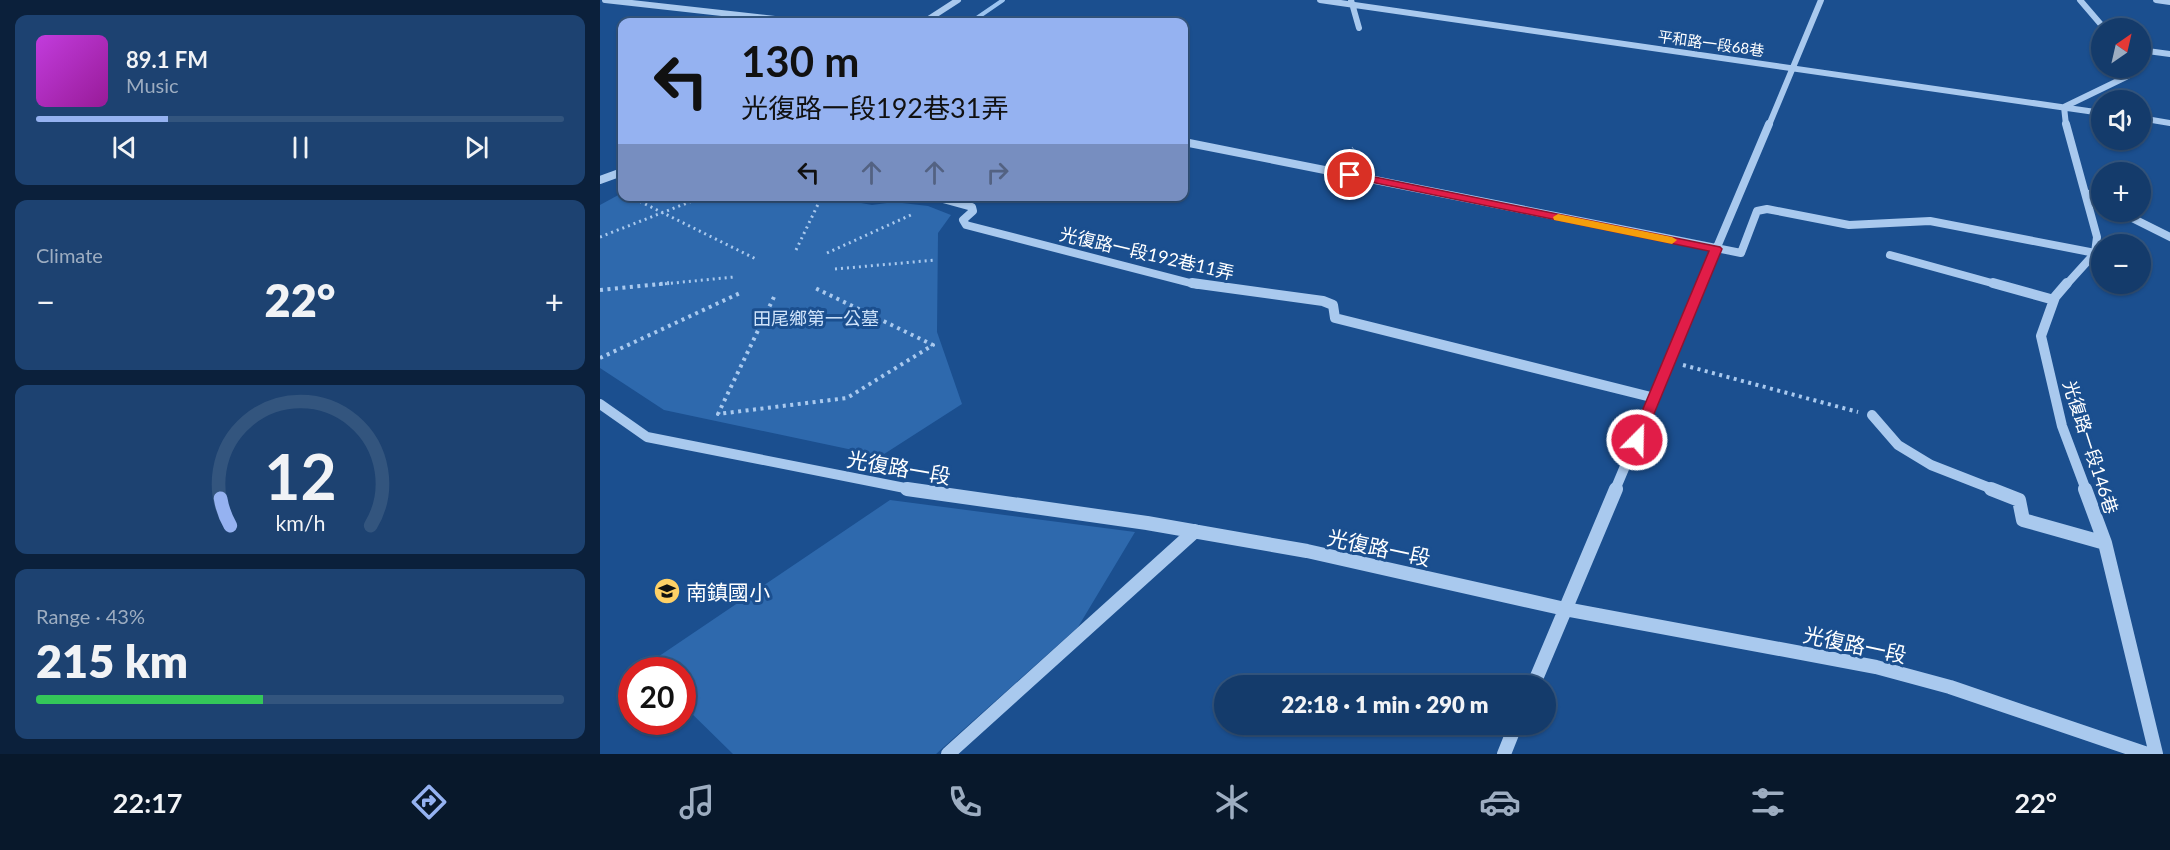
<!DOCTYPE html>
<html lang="en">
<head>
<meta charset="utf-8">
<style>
  body { margin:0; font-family:Lato,"Noto Sans TC",sans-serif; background:#1d4271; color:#f1f3f6; height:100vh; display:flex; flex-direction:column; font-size:22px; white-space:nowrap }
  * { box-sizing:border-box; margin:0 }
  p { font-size:20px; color:#9dadc1 }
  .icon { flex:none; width:33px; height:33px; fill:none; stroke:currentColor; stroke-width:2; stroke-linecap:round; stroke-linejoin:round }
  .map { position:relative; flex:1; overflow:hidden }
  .details { display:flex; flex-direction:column; gap:15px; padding:15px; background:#0b203b; width:600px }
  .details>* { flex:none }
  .hud { position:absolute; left:18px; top:18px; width:570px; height:183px; border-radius:12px; box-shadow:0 2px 4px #0004,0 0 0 2px #33557e; background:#95b2f1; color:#111; overflow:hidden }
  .needle { width:39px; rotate:34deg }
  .fabs { position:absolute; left:1491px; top:18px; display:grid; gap:12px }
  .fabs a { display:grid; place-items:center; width:60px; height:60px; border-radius:50%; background:#143b6b; box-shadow:0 2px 4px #0004,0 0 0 2px #33557e; font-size:30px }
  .speed { position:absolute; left:18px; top:657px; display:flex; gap:12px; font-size:30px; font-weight:700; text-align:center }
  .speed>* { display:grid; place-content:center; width:78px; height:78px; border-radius:50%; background:#143b6b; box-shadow:0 2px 4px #0004,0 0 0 2px #33557e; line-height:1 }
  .speed .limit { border:9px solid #d22; background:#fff; color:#111 }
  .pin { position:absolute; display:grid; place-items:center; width:51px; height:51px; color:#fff; margin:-26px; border:3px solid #fff; border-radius:50%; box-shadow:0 2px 6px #0007 }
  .me { position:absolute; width:66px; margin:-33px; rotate:23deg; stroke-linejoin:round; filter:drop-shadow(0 0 4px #0008) }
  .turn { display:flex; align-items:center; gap:21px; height:126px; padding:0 24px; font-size:27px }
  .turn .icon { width:78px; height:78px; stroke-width:2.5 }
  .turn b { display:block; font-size:42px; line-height:51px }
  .lanes { display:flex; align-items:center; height:57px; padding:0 24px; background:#0003; justify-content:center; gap:30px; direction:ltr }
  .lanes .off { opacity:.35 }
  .big { font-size:45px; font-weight:800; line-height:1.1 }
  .details .tile { flex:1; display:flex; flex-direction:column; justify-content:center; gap:9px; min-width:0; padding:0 21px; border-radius:12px; background:#1d4271 }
  .details .dial { align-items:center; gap:0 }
  .dial svg { height:156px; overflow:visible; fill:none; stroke:#33557e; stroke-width:7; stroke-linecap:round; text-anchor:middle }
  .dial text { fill:#f1f3f6; stroke:none }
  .song { display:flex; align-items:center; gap:18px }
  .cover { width:72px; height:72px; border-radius:9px; background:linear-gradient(135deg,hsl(290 70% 55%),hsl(300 70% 35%)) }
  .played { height:6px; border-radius:3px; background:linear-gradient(90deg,#95b2f1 25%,#33557e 25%) }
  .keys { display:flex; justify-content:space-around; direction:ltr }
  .heat { display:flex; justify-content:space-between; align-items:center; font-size:33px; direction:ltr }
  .charge { height:9px; border-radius:4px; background:linear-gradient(90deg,#34c759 43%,#33557e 0) }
  .trip { position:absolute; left:614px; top:675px; width:342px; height:60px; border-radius:30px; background:#143b6b; box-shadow:0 2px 4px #0004,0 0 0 2px #33557e; font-weight:800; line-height:60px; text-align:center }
  .tab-bar { display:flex; height:96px; justify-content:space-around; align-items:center; background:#08182b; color:#9dadc1 }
  .tab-bar .icon { width:42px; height:42px }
  .tab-bar .on { color:#95b2f1 }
  .tab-bar b { font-size:27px; color:#f1f3f6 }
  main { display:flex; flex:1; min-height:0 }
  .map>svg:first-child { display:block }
  .green { fill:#2e69ad }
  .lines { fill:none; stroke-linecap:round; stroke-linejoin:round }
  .stream { stroke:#9cc4f0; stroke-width:4 }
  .path-far1 { stroke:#a9c9ee; stroke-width:3; stroke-dasharray:2 4; stroke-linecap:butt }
  .path { stroke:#a9c9ee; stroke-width:4; stroke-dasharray:3 4.5; stroke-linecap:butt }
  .minor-far3 { stroke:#a9c9ee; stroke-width:6 }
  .minor-far2 { stroke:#a9c9ee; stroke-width:8 }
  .minor-far1 { stroke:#a9c9ee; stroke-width:10 }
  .minor { stroke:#a9c9ee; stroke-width:14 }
  .route { fill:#e11d48; stroke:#92132f; stroke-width:1.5 }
  .slow { fill:#f59e0b }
  .labels { text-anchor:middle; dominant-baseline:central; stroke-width:6; stroke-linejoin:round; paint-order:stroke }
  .far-street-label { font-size:15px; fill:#fff; stroke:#1b4f8f }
  .street-label { font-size:18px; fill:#fff; stroke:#1b4f8f }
  .park-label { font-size:18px; fill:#cfe3fa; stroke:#1b4f8f }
  .near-street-label { font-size:21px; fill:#fff; stroke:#1b4f8f }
  .near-poi-label { font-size:21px; fill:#fff; stroke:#1b4f8f; text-anchor:start }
</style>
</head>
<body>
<main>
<section class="details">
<div class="tile">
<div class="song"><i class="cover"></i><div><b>89.1 FM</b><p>Music</p></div></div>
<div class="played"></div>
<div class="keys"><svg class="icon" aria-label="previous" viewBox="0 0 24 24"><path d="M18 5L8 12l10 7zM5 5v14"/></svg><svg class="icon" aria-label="pause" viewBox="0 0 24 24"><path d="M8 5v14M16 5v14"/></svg><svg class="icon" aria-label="next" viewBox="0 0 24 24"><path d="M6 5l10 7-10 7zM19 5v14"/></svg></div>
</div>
<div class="tile"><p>Climate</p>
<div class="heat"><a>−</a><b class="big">22°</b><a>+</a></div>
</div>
<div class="tile dial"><svg viewBox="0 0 100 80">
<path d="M14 69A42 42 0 1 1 86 69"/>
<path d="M14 69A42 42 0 0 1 9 55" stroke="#95b2f1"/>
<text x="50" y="56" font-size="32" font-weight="700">12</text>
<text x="50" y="72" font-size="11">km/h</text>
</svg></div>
<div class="tile"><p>Range · 43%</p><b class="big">215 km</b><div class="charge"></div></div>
</section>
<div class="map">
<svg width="1570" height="754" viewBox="0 0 1570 754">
  <rect width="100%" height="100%" fill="#1b4f8f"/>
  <path class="green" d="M 22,193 L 22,196 L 229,197 L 272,205 L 294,202 L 328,206 L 351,215 L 338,233 L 337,332 L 362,404 L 281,456 L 64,410 L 0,368 L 0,205 Z
    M 290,500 L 535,532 L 478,627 L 336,754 L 133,754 L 83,705 L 82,670 L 47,670 L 43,667 Z"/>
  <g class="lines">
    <path class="stream" d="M 371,22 L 403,0"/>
    <path class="path-far1" d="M 739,160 L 753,148
      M 29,196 L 158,260
      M 0,237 L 105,196
      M 196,250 L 222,196
      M 227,253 L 313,214
      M 235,269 L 336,260
      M 53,285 L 134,277"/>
    <path class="path" d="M 0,290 L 69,283
      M 174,297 L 118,414 L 247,398 L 333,345 L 213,287
      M 0,358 L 140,293
      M 1083,365 L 1258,412"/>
    <path class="minor-far3" d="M 5,0 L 201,22
      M 720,0 L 1502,113
      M 751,0 L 759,28
      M 1480,0 L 1504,28
      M 1556,0 L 1570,2
      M 324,22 L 358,0
      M 1540,50 L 1570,54
      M 1540,118 L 1570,123
      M 1169,125 L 1221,0
      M 1466,125 L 1464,107 L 1526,77 L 1534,72 L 1535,68"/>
    <path class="minor-far2" d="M 584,142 L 1141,253 L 1157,211 L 1167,209 L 1249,225 L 1330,221 L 1495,253
      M 0,180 L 22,172
      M 1486,193 L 1502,202
      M 332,196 L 372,207 L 373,211 L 363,220 L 366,225 L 598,285
      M 1520,212 L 1570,237
      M 1290,255 L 1399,285
      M 1101,285 L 1169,124
      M 1466,285 L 1495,253 L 1497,237 L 1466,124"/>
    <path class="minor-far1" d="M 592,283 L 723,301 L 733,305 L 735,318 L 1055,398
      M 1393,283 L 1454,300
      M 1467,283 L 1455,297 L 1441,336 L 1462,426 L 1486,490
      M 0,404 L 47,437 L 315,490
      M 1272,415 L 1298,445 L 1331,465 L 1395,490
      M 1015,490 L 1102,283"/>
    <path class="minor" d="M 307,489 L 547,523 L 707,551 L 965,609 L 1276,667 L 1350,687 L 1547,754
      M 1391,489 L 1419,500 L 1423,520 L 1505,543
      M 1485,489 L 1505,543 L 1556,754
      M 933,686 L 1016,489
      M 348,754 L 595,531
      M 904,754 L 916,724"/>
  </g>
  <path class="route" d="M 750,172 L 1120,247 L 1122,249 L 1042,443 L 1037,445 L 1030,440 L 1109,251 L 746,177 L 746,173 Z"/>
  <path class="slow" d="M 958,214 L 1072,237 L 1077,240 L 1072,244 L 954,220 L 953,217 Z"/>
  <defs>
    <symbol id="school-disc" viewBox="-11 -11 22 22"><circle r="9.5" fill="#ffd166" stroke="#1b4f8f"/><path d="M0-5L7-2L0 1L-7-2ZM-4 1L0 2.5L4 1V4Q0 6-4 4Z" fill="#111"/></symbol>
  </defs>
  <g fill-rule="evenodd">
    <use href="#school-disc" x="52" y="576" width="30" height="30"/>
  </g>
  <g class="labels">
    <g class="far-street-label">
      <text transform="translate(1111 43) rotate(8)">平和路一段68巷</text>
    </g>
    <g class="street-label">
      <text transform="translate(547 253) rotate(13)">光復路一段192巷11弄</text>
      <text transform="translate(1491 447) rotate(72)">光復路一段146巷</text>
    </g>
    <g class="park-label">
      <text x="216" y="318">田尾鄉第一公墓</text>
    </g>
    <g class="near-street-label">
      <text transform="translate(299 467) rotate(10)">光復路一段</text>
      <text transform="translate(779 547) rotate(12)">光復路一段</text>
      <text transform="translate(1255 644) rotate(12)">光復路一段</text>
    </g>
    <g class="near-poi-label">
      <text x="86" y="591">南鎮國小</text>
    </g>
  </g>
</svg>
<div class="fabs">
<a><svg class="needle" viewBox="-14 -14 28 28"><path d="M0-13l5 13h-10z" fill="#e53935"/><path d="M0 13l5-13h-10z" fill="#9dadc1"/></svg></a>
<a><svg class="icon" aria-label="sound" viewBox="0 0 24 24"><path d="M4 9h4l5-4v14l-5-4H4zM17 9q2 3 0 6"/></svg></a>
<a>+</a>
<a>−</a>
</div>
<div class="speed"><div class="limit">20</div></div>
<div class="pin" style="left:750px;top:175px;background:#d93025"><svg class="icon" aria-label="arrive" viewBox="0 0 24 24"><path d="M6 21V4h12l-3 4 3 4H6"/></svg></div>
<svg class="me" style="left:1037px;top:440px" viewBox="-20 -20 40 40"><circle r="17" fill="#e11d48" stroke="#fff" stroke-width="3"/><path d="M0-11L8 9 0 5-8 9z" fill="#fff"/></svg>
<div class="trip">22:18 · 1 min · 290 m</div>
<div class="hud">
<div class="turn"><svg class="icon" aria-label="left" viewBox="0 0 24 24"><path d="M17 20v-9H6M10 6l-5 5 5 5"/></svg><div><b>130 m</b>光復路一段192巷31弄</div></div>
<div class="lanes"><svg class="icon" aria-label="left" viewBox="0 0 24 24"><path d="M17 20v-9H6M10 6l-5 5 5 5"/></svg><svg class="icon off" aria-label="ahead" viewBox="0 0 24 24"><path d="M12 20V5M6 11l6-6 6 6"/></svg><svg class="icon off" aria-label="ahead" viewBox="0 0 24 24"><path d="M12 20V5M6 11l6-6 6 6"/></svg><svg class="icon off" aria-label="right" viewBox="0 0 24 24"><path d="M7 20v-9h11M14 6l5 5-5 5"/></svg></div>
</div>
</div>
</main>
<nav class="tab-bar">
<b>22:17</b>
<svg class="icon on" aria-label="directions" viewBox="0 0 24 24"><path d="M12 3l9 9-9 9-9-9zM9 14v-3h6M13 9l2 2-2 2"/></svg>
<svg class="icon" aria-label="music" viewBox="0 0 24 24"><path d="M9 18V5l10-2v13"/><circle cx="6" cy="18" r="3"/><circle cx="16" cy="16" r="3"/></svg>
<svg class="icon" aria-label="phone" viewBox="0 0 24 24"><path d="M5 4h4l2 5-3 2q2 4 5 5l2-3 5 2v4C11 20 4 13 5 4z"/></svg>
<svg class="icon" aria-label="climate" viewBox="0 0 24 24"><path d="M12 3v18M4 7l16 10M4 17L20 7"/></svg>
<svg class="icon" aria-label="car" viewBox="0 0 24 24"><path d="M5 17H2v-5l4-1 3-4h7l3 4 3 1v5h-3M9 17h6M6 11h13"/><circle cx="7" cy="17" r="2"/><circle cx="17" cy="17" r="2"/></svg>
<svg class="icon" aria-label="filters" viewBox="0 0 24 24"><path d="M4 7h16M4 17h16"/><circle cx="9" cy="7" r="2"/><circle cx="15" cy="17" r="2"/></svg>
<b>22°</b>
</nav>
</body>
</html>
